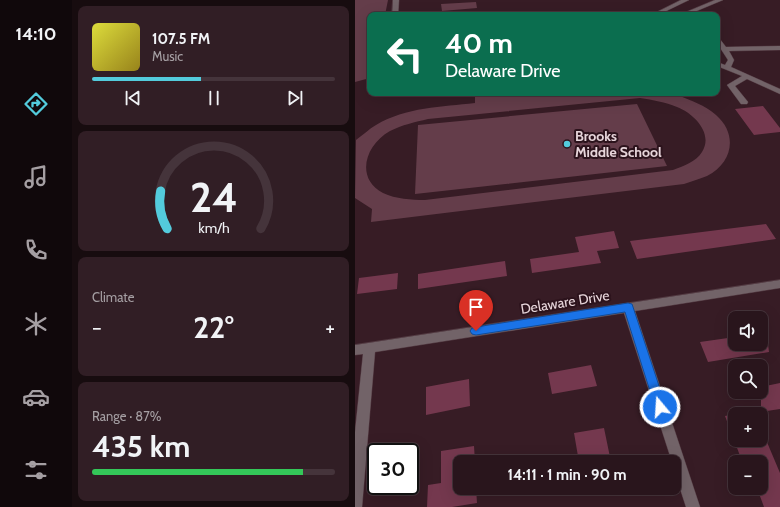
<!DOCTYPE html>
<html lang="en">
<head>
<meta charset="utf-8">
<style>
  body { margin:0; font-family:Cabin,sans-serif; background:#311e25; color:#f1f3f6; height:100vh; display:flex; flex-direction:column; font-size:15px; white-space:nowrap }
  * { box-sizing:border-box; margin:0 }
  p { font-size:13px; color:#a59fa3 }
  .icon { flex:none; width:22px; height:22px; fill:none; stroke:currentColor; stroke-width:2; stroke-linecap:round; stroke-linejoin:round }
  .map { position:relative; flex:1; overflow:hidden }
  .sheet { display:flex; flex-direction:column; gap:6px; padding:6px; background:#170c0f; width:283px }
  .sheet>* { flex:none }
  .guide { position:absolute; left:12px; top:12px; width:353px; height:84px; border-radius:8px; box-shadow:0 4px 16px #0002,0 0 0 1px #45343b; background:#0b6e4f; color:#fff; overflow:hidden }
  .fabs { position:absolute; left:373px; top:311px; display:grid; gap:8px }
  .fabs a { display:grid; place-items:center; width:40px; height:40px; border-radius:8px; background:#29151c; box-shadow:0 4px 16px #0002,0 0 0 1px #45343b; font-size:20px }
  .speed { position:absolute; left:12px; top:443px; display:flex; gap:8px; font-size:20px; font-weight:700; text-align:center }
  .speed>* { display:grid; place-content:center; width:52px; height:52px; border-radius:50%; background:#29151c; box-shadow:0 4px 16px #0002,0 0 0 1px #45343b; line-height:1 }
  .speed .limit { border:2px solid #111; border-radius:6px; background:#fff; color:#111 }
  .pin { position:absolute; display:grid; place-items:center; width:34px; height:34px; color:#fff; margin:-41px -17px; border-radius:50% 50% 50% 0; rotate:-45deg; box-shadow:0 0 4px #0007 }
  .pin .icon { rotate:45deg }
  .me { position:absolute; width:44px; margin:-22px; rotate:342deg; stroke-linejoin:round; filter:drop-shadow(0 0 3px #0008) }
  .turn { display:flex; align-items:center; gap:14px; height:84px; padding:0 12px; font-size:18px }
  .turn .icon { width:52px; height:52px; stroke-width:2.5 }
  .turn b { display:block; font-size:28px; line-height:34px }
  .big { font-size:30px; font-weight:800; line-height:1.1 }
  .sheet .widget { flex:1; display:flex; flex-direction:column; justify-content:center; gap:6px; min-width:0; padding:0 14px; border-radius:8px; background:#311e25 }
  .sheet .dial { align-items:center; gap:0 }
  .dial svg { height:104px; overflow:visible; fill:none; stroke:#45343b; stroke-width:7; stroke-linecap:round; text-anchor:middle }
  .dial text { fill:#f1f3f6; stroke:none }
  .song { display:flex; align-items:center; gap:12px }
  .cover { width:48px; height:48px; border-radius:6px; background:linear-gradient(135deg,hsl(60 70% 55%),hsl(50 70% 35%)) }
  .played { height:4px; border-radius:2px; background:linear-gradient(90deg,#53cbdc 45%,#45343b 45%) }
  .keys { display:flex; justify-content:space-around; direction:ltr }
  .heat { display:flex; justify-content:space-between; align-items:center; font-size:22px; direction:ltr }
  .charge { height:6px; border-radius:3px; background:linear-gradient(90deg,#34c759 87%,#45343b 0) }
  .trip { position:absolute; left:98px; top:455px; width:228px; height:40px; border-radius:8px; background:#29151c; box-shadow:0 4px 16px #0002,0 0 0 1px #45343b; font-weight:800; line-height:40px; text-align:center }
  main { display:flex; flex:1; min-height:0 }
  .dock { display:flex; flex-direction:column; width:72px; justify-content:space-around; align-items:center; background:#10080b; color:#a59fa3 }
  .dock .icon { width:28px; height:28px }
  .dock .on { color:#53cbdc }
  .dock b { font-size:18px; color:#f1f3f6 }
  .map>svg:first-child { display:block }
  .green { fill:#643d4a; fill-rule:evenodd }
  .building { fill:#74384e }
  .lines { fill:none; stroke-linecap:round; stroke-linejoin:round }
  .minor-casing { stroke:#533a42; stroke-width:1 }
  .minor { fill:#726368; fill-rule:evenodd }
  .route { fill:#1a73e8; stroke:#114b97 }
  .poi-dot { fill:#53cbdc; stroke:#2c131c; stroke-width:1.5 }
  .labels { text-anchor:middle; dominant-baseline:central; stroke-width:4; stroke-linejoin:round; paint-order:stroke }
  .poi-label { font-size:14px; font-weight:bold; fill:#e7d5da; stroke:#2c131c; text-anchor:start }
  .street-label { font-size:14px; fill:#e7d5da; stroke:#2c131c }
</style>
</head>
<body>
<main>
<nav class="dock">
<b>14:10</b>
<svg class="icon on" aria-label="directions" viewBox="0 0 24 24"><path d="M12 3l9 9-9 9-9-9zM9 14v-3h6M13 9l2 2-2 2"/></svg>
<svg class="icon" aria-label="music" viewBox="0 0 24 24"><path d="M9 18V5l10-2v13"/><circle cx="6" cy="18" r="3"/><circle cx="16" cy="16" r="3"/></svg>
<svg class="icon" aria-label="phone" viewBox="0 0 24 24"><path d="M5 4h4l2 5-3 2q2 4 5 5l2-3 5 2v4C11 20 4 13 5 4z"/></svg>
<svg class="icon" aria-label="climate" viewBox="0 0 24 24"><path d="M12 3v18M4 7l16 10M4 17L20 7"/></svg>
<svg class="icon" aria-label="car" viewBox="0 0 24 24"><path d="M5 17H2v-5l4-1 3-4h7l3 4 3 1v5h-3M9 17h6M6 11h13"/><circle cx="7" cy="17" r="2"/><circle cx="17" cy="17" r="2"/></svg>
<svg class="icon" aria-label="filters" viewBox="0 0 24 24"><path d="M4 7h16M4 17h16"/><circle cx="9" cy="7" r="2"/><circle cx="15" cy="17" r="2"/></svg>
</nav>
<section class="sheet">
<div class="widget">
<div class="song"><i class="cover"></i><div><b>107.5 FM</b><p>Music</p></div></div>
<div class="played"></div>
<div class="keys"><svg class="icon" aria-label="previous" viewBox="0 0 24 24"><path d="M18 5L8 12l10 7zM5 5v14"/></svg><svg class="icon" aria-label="pause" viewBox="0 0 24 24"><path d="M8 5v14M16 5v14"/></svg><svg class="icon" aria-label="next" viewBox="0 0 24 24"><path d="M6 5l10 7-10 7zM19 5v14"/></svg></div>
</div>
<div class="widget dial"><svg viewBox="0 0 100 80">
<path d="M14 69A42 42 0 1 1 86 69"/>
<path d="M14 69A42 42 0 0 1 9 40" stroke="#53cbdc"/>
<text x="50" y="56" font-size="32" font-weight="700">24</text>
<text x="50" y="72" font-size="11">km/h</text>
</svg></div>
<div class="widget"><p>Climate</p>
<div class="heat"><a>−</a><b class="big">22°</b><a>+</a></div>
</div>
<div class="widget"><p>Range · 87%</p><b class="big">435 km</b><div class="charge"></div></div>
</section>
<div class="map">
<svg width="425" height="507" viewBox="0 0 425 507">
  <rect width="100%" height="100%" fill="#371c25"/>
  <path class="green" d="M 0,0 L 33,0 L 30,15 L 15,15 L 15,78 L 0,82 Z
    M 121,2 L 122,8 L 87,11 L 86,4 Z
    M 132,93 L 337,93 L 323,95 C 336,101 350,105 361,115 C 383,134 378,163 352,176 C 345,179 337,181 329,184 L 16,222 L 17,209 L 0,198 L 1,140 C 8,135 14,129 21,125 C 51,107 87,107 120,103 L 120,94 ZM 285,98 C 298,100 310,102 322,107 C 338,113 359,133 347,152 C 341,162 328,166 318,170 L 70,200 C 56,200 41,199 28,193 C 0,178 10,145 35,131 C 47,125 60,122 73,119 Z
    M 282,104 L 312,166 L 60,194 L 63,125 Z"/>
  <path class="building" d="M 408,106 L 425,128 L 425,132 L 399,135 L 380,109 Z
    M 411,224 L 421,239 L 282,259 L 275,241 Z
    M 259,231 L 264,248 L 242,251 L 246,263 L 177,273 L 175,259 L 224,252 L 220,237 Z
    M 150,261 L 152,276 L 63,289 L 63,274 Z
    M 43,273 L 42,289 L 2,294 L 4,278 Z
    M 380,337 L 380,344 L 413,344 L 414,352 L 353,362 L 345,342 Z
    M 236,365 L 242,386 L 197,394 L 193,373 Z
    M 114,379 L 115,406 L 71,415 L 71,387 Z
    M 425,383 L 425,409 L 406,412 L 406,387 Z
    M 380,414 L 380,440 L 406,440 L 406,428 L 425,473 L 425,507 L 409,507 L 402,488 L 406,488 L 406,457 L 387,461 L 370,416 Z
    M 249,428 L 256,462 L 224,462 L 219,433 Z
    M 119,446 L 120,462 L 105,462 L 105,488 L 121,488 L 122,503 L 97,507 L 72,507 L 73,485 L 86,483 L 86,451 Z"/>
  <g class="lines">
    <defs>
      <path id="minor" d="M 38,0 L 44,0 L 43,15 L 37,15 Z
        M 326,0 L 334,0 L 303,15 L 296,15 Z
        M 360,0 L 368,0 L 332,15 L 324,15 Z
        M 362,37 L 364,38 L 371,47 L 425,46 L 425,50 L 374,51 L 379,60 L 376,67 L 425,89 L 425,94 L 392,79 L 380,86 L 393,102 L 392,104 L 386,104 L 372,85 L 387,76 L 362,66 L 362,62 L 370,65 L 373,60 L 362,43 Z
        M 425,280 L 425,288 L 280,311 L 345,507 L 331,507 L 319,470 L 319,462 L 317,462 L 269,313 L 20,352 L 7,507 L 0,507 L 0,432 L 8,354 L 0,355 L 0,345 Z"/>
    </defs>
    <use href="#minor" class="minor-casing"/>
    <use href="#minor" class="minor"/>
  </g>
  <path class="route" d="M 273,303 L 277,304 L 278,307 L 311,407 L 309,411 L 305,413 L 301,411 L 300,407 L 270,312 L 121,335 L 117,334 L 115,331 L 117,328 L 121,327 Z"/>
  <circle class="poi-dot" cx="212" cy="144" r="4"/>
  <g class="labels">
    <g class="poi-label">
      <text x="220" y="136">Brooks<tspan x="220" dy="16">Middle School</tspan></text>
    </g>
    <g class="street-label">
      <text transform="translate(210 302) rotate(-9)">Delaware Drive</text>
    </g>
  </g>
</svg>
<div class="fabs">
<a><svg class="icon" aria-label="sound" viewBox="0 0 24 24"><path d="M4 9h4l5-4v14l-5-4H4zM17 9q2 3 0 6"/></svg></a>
<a><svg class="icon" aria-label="search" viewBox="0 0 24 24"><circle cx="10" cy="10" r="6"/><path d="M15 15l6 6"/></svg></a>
<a>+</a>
<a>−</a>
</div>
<div class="speed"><div class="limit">30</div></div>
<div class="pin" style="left:121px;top:331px;background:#d93025"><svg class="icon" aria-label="arrive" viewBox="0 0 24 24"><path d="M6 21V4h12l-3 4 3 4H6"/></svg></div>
<svg class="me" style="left:305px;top:407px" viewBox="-20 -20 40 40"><circle r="17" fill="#1a73e8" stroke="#fff" stroke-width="3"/><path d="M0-11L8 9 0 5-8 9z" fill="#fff"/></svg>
<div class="trip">14:11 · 1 min · 90 m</div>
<div class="guide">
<div class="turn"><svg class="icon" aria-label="left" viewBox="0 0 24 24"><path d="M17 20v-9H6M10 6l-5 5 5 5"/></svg><div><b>40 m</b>Delaware Drive</div></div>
</div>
</div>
</main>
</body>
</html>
